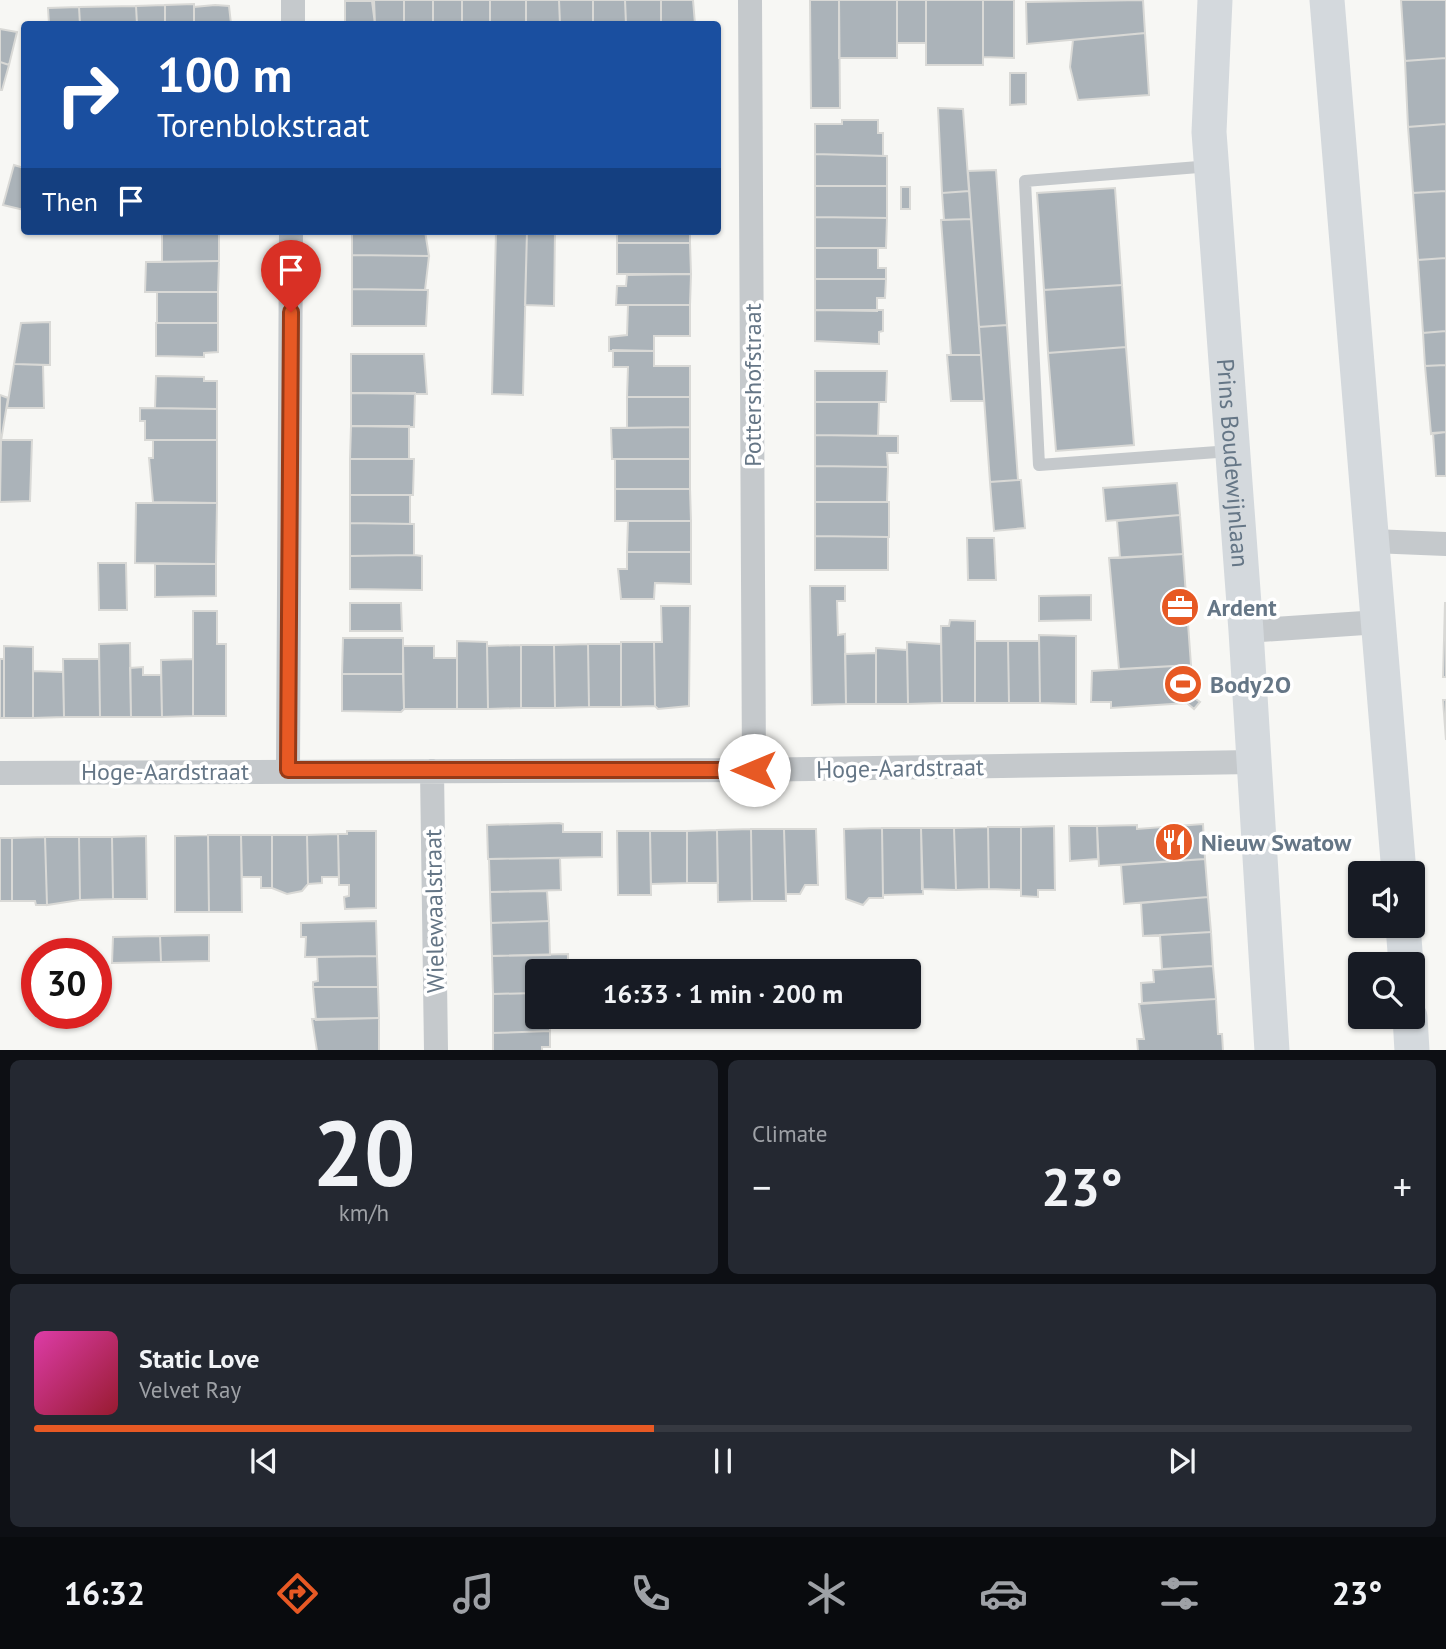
<!DOCTYPE html>
<html lang="en">
<head>
<meta charset="utf-8">
<style>
  body { margin:0; font-family:"PT Sans",sans-serif; background:#242831; color:#f1f3f6; height:100vh; display:flex; flex-direction:column; font-size:26px; white-space:nowrap }
  * { box-sizing:border-box; margin:0 }
  p { font-size:23px; color:#9ea1a6 }
  .icon { flex:none; width:38px; height:38px; fill:none; stroke:currentColor; stroke-width:2; stroke-linecap:round; stroke-linejoin:round }
  .map { position:relative; height:1050px; overflow:hidden }
  .sheet { display:flex; flex-direction:column; gap:10px; padding:10px; background:#0d0f14; flex:1 }
  .sheet>* { flex:none }
  .top-card { position:absolute; left:21px; top:21px; width:700px; height:214px; border-radius:7px; box-shadow:0 2px 5px #0004; background:#1a4fa0; color:#fff; overflow:hidden }
  .controls { position:absolute; left:1348px; top:861px; display:grid; gap:14px }
  .controls a { display:grid; place-items:center; width:77px; height:77px; border-radius:7px; background:#171b24; box-shadow:0 2px 5px #0004; font-size:35px }
  .speed { position:absolute; left:21px; top:938px; display:flex; gap:14px; font-size:35px; font-weight:700; text-align:center }
  .speed>* { display:grid; place-content:center; width:91px; height:91px; border-radius:50%; background:#171b24; box-shadow:0 2px 5px #0004; line-height:1 }
  .speed .limit { border:10px solid #d22; background:#fff; color:#111 }
  .pin { position:absolute; display:grid; place-items:center; width:60px; height:60px; color:#fff; margin:-72px -30px; border-radius:50% 50% 50% 0; rotate:-45deg; box-shadow:0 0 7px #0007 }
  .pin .icon { rotate:45deg }
  .me { position:absolute; width:77px; margin:-38px; rotate:270deg; stroke-linejoin:round; filter:drop-shadow(0 0 5px #0008) }
  .turn { display:flex; align-items:center; gap:24px; height:147px; padding:0 21px; font-size:32px }
  .turn .icon { width:91px; height:91px; stroke-width:2.5 }
  .turn b { display:block; font-size:49px; line-height:60px }
  .then { display:flex; align-items:center; height:66px; padding:0 21px; background:#0003; gap:14px; font-size:26px }
  .big { font-size:52px; font-weight:600; line-height:1.1 }
  .sheet .card { flex:1; display:flex; flex-direction:column; justify-content:center; gap:10px; min-width:0; padding:0 24px; border-radius:10px; background:#242831 }
  .sheet .dial { align-items:center; gap:0 }
  .dial b { font-size:91px; line-height:1 }
  .song { display:flex; align-items:center; gap:21px }
  .cover { width:84px; height:84px; border-radius:10px; background:linear-gradient(135deg,hsl(320 70% 55%),hsl(350 70% 35%)) }
  .played { height:7px; border-radius:4px; background:linear-gradient(90deg,#e75924 45%,#363941 45%) }
  .keys { display:flex; justify-content:space-around; direction:ltr }
  .heat { display:flex; justify-content:space-between; align-items:center; font-size:38px; direction:ltr }
  .sheet .tiles { flex:1; display:grid; gap:10px; grid-template-columns:1fr 1fr }
  .card:last-child { grid-column:span 2 }
  .trip { position:absolute; left:525px; top:959px; width:396px; height:70px; border-radius:7px; background:#171b24; box-shadow:0 2px 5px #0004; font-weight:600; line-height:70px; text-align:center }
  .tabs { display:flex; height:112px; justify-content:space-around; align-items:center; background:#090b0e; color:#9ea1a6 }
  .tabs .icon { width:49px; height:49px }
  .tabs .on { color:#e75924 }
  .tabs b { font-size:32px; color:#f1f3f6 }
  .map>svg:first-child { display:block }
  .building { fill:#abb3b9; stroke:#d9d9d6; stroke-width:2 }
  .lines { fill:none; stroke-linecap:round; stroke-linejoin:round }
  .lane { stroke:#c5c9cc; stroke-width:12 }
  .street { stroke:#c5c9cc; stroke-width:24 }
  .secondary { stroke:#d4d9dd; stroke-width:35 }
  .route-casing { stroke:#963a17; stroke-width:18 }
  .route { stroke:#e75924; stroke-width:12 }
  .labels { text-anchor:middle; dominant-baseline:central; stroke-width:7; stroke-linejoin:round; paint-order:stroke }
  .street-label { font-size:24px; fill:#657686; stroke:#fff }
  .poi-label { font-size:24px; font-weight:bold; fill:#657686; stroke:#fff; text-anchor:start }
</style>
</head>
<body>
<div class="map">
<svg width="1446" height="1051" viewBox="0 0 1446 1051">
  <rect width="100%" height="100%" fill="#f7f7f4"/>
  <path class="building" d="M 374,0 L 404,0 L 404,24 L 375,24 Z
    M 404,0 L 433,0 L 433,24 L 404,24 Z
    M 433,0 L 462,0 L 462,24 L 433,24 Z
    M 462,0 L 490,0 L 490,24 L 462,24 Z
    M 490,0 L 526,0 L 526,24 L 490,24 Z
    M 526,0 L 559,0 L 560,24 L 526,24 Z
    M 559,0 L 593,0 L 593,24 L 560,24 Z
    M 593,0 L 625,0 L 626,24 L 593,24 Z
    M 625,0 L 661,0 L 661,24 L 626,24 Z
    M 661,0 L 693,0 L 695,24 L 661,24 Z
    M 810,0 L 839,0 L 840,108 L 811,108 Z
    M 839,0 L 897,0 L 897,58 L 839,58 Z
    M 897,0 L 926,0 L 926,43 L 897,43 Z
    M 926,0 L 983,0 L 983,65 L 926,65 Z
    M 983,0 L 1014,0 L 1014,58 L 983,57 Z
    M 1143,0 L 1145,33 L 1027,44 L 1026,2 Z
    M 1401,0 L 1446,0 L 1446,58 L 1405,61 Z
    M 345,1 L 372,1 L 375,24 L 345,24 Z
    M 194,4 L 194,24 L 165,24 L 165,5 Z
    M 165,5 L 165,24 L 137,24 L 136,6 Z
    M 215,5 L 229,6 L 231,24 L 194,24 L 194,7 Z
    M 136,6 L 137,24 L 80,24 L 79,7 Z
    M 79,7 L 80,24 L 49,24 L 48,8 Z
    M 0,29 L 17,32 L 9,65 L 0,62 Z
    M 1145,33 L 1149,95 L 1078,100 L 1070,67 L 1073,40 Z
    M 1446,58 L 1446,124 L 1408,127 L 1405,61 Z
    M 0,62 L 9,65 L 2,90 L 0,90 Z
    M 1010,73 L 1026,73 L 1026,104 L 1010,105 Z
    M 938,108 L 963,109 L 969,191 L 942,193 Z
    M 842,120 L 878,120 L 878,133 L 883,133 L 883,156 L 815,154 L 815,124 L 842,124 Z
    M 1446,124 L 1446,191 L 1413,193 L 1408,127 Z
    M 815,154 L 887,156 L 887,186 L 815,186 Z
    M 14,165 L 24,168 L 24,210 L 3,205 Z
    M 996,170 L 1007,325 L 979,327 L 968,171 Z
    M 815,186 L 887,186 L 887,218 L 815,217 Z
    M 901,187 L 910,187 L 910,209 L 901,209 Z
    M 1115,188 L 1122,285 L 1044,290 L 1037,193 Z
    M 969,191 L 971,219 L 944,220 L 942,193 Z
    M 1446,191 L 1446,258 L 1418,260 L 1413,193 Z
    M 815,217 L 887,218 L 886,248 L 815,248 Z
    M 971,219 L 981,355 L 951,355 L 941,220 Z
    M 162,231 L 219,231 L 219,261 L 162,262 Z
    M 352,231 L 425,231 L 429,256 L 352,255 Z
    M 496,231 L 527,231 L 523,395 L 492,394 Z
    M 527,231 L 555,231 L 554,306 L 525,305 Z
    M 617,231 L 690,231 L 690,243 L 617,243 Z
    M 617,243 L 690,243 L 691,274 L 617,274 Z
    M 815,248 L 878,248 L 878,268 L 886,268 L 886,279 L 815,279 Z
    M 352,255 L 429,256 L 425,290 L 352,289 Z
    M 1446,258 L 1446,331 L 1423,333 L 1418,260 Z
    M 219,261 L 218,292 L 145,292 L 146,262 Z
    M 691,274 L 690,305 L 616,305 L 617,286 L 626,286 L 627,275 Z
    M 815,279 L 886,279 L 885,298 L 877,298 L 877,311 L 815,310 Z
    M 1122,285 L 1126,347 L 1048,353 L 1044,290 Z
    M 352,289 L 428,290 L 426,326 L 352,326 Z
    M 157,292 L 218,292 L 218,323 L 157,323 Z
    M 628,305 L 690,305 L 690,336 L 654,336 L 654,351 L 609,351 L 609,337 L 627,335 Z
    M 815,310 L 883,310 L 883,331 L 879,332 L 879,344 L 815,341 Z
    M 50,322 L 50,365 L 14,364 L 21,323 Z
    M 156,323 L 218,323 L 218,352 L 204,353 L 204,357 L 156,356 Z
    M 1007,325 L 1018,480 L 990,482 L 979,327 Z
    M 1446,331 L 1446,365 L 1425,366 L 1423,333 Z
    M 1126,347 L 1134,445 L 1056,451 L 1048,353 Z
    M 613,350 L 654,351 L 654,366 L 690,366 L 690,397 L 627,397 L 628,367 L 613,367 Z
    M 351,354 L 424,354 L 427,394 L 351,393 Z
    M 947,355 L 981,355 L 984,401 L 951,401 Z
    M 14,364 L 43,365 L 44,408 L 7,408 Z
    M 1446,365 L 1446,432 L 1431,434 L 1425,366 Z
    M 815,371 L 887,371 L 886,402 L 815,402 Z
    M 156,376 L 204,377 L 204,381 L 217,381 L 217,409 L 155,408 Z
    M 351,393 L 415,393 L 414,427 L 351,426 Z
    M 0,395 L 8,398 L 0,447 Z
    M 627,397 L 690,397 L 690,427 L 627,428 Z
    M 815,402 L 879,402 L 878,436 L 815,435 Z
    M 140,408 L 217,409 L 217,440 L 145,440 L 145,421 L 140,421 Z
    M 351,426 L 409,426 L 409,459 L 350,459 Z
    M 690,427 L 690,459 L 612,459 L 611,428 Z
    M 1446,432 L 1446,476 L 1436,476 L 1433,433 Z
    M 815,435 L 898,436 L 898,453 L 887,453 L 888,467 L 815,466 Z
    M 1,440 L 32,440 L 30,501 L 0,502 Z
    M 153,440 L 217,440 L 217,503 L 153,502 L 149,458 L 153,458 Z
    M 350,459 L 414,459 L 413,495 L 350,495 Z
    M 615,459 L 690,459 L 690,489 L 615,489 Z
    M 815,466 L 888,467 L 887,502 L 815,502 Z
    M 1018,480 L 1021,480 L 1025,528 L 994,531 L 990,482 Z
    M 1177,483 L 1180,515 L 1106,521 L 1103,488 Z
    M 615,489 L 690,489 L 691,521 L 615,521 Z
    M 350,495 L 410,495 L 410,524 L 350,523 Z
    M 815,502 L 889,502 L 889,537 L 815,536 Z
    M 136,503 L 217,503 L 216,564 L 135,563 Z
    M 1180,515 L 1183,554 L 1120,558 L 1117,521 Z
    M 628,521 L 691,521 L 691,552 L 627,552 Z
    M 350,523 L 414,524 L 414,555 L 350,556 Z
    M 815,536 L 888,537 L 888,570 L 815,570 Z
    M 967,538 L 994,538 L 996,580 L 968,580 Z
    M 627,552 L 691,552 L 691,584 L 655,583 L 654,599 L 621,599 L 618,569 L 627,569 Z
    M 1183,554 L 1191,665 L 1119,669 L 1109,558 Z
    M 414,555 L 422,556 L 422,590 L 350,589 L 350,556 Z
    M 98,563 L 126,563 L 127,610 L 99,610 Z
    M 155,564 L 216,564 L 216,596 L 155,597 Z
    M 810,586 L 845,586 L 845,601 L 837,601 L 838,635 L 845,634 L 846,704 L 812,705 Z
    M 1091,595 L 1091,620 L 1039,621 L 1039,596 Z
    M 350,603 L 401,603 L 402,631 L 350,631 Z
    M 1445,603 L 1446,603 L 1446,677 L 1443,677 Z
    M 661,606 L 690,606 L 689,706 L 658,709 L 655,706 L 654,642 L 662,642 Z
    M 193,611 L 217,611 L 217,644 L 226,644 L 226,716 L 193,716 Z
    M 950,620 L 975,621 L 975,703 L 942,703 L 941,626 L 949,626 Z
    M 1039,635 L 1076,636 L 1076,704 L 1040,703 Z
    M 343,638 L 403,638 L 403,674 L 342,674 Z
    M 457,641 L 487,642 L 488,709 L 457,709 Z
    M 975,641 L 1008,641 L 1009,703 L 975,703 Z
    M 1008,641 L 1039,641 L 1040,703 L 1009,703 Z
    M 621,642 L 654,642 L 655,706 L 621,707 Z
    M 907,642 L 941,644 L 942,703 L 908,704 Z
    M 130,643 L 131,717 L 100,717 L 99,644 Z
    M 588,644 L 621,644 L 621,707 L 589,707 Z
    M 588,644 L 589,707 L 555,708 L 554,645 Z
    M 521,645 L 554,645 L 555,708 L 521,708 Z
    M 521,645 L 521,708 L 488,709 L 487,646 Z
    M 4,646 L 33,647 L 33,718 L 4,718 Z
    M 403,646 L 434,646 L 434,658 L 457,658 L 457,709 L 404,709 Z
    M 876,648 L 907,650 L 908,704 L 876,704 Z
    M 876,653 L 876,704 L 846,704 L 845,654 Z
    M 0,659 L 4,659 L 4,718 L 0,718 Z
    M 63,659 L 99,659 L 100,717 L 64,717 Z
    M 193,659 L 193,716 L 162,717 L 161,660 Z
    M 1191,665 L 1193,697 L 1200,702 L 1194,709 L 1187,703 L 1111,708 L 1111,702 L 1091,702 L 1092,671 Z
    M 143,667 L 143,675 L 161,675 L 162,717 L 131,717 L 130,668 Z
    M 33,671 L 63,672 L 64,717 L 33,718 Z
    M 342,674 L 403,674 L 404,709 L 401,712 L 342,711 Z
    M 1443,700 L 1446,700 L 1446,740 Z
    M 559,823 L 563,824 L 563,832 L 602,832 L 602,857 L 488,859 L 487,825 Z
    M 1203,824 L 1205,859 L 1099,866 L 1097,826 L 1137,825 L 1137,829 Z
    M 1054,826 L 1055,890 L 1038,890 L 1038,897 L 1021,896 L 1021,827 Z
    M 1069,826 L 1097,826 L 1098,859 L 1070,861 Z
    M 988,827 L 989,889 L 956,890 L 954,828 Z
    M 988,827 L 1021,827 L 1021,890 L 989,889 Z
    M 882,828 L 883,898 L 869,898 L 863,905 L 846,899 L 844,829 Z
    M 882,828 L 921,828 L 923,894 L 883,895 Z
    M 921,828 L 954,828 L 956,890 L 922,889 Z
    M 751,829 L 752,901 L 718,902 L 717,830 Z
    M 751,829 L 784,829 L 786,901 L 752,901 Z
    M 784,829 L 816,829 L 818,885 L 805,885 L 800,894 L 786,894 Z
    M 717,830 L 718,883 L 687,883 L 687,831 Z
    M 347,831 L 376,831 L 376,908 L 345,909 L 344,897 L 349,896 L 349,885 L 339,885 L 338,834 L 347,834 Z
    M 617,831 L 650,831 L 651,895 L 618,895 Z
    M 650,831 L 687,831 L 687,883 L 651,884 Z
    M 338,834 L 339,877 L 322,877 L 322,883 L 308,884 L 307,835 Z
    M 208,835 L 209,912 L 175,912 L 175,836 Z
    M 208,835 L 241,835 L 242,912 L 209,912 Z
    M 241,835 L 272,835 L 272,888 L 261,888 L 261,877 L 242,877 Z
    M 272,835 L 307,835 L 308,884 L 302,891 L 287,894 L 272,888 Z
    M 146,836 L 147,899 L 113,899 L 112,837 Z
    M 45,837 L 47,905 L 36,905 L 35,901 L 12,901 L 12,838 Z
    M 45,837 L 79,837 L 80,900 L 47,905 Z
    M 79,837 L 112,837 L 113,899 L 80,900 Z
    M 0,838 L 12,838 L 12,901 L 0,901 Z
    M 560,858 L 561,890 L 490,892 L 489,859 Z
    M 1205,859 L 1208,897 L 1124,904 L 1121,865 Z
    M 547,891 L 549,921 L 491,923 L 490,892 Z
    M 1208,897 L 1211,932 L 1143,936 L 1141,903 Z
    M 376,921 L 377,956 L 305,957 L 306,937 L 301,937 L 301,923 Z
    M 549,921 L 550,955 L 492,956 L 491,923 Z
    M 1211,932 L 1213,966 L 1162,969 L 1160,935 Z
    M 209,935 L 209,961 L 161,962 L 160,936 Z
    M 160,936 L 161,962 L 112,963 L 113,937 Z
    M 568,954 L 568,971 L 537,971 L 537,993 L 493,994 L 492,956 Z
    M 377,956 L 378,987 L 313,987 L 313,982 L 318,981 L 317,957 Z
    M 1213,966 L 1216,999 L 1142,1003 L 1141,983 L 1154,982 L 1153,970 Z
    M 313,987 L 378,987 L 379,1018 L 316,1020 Z
    M 537,993 L 537,1017 L 550,1017 L 550,1031 L 493,1033 L 493,994 Z
    M 1216,999 L 1218,1034 L 1222,1034 L 1223,1051 L 1138,1051 L 1137,1039 L 1144,1039 L 1139,1004 Z
    M 379,1018 L 379,1051 L 317,1051 L 312,1019 Z
    M 550,1031 L 550,1047 L 542,1047 L 542,1051 L 493,1051 L 493,1033 Z"/>
  <g class="lines">
    <path class="lane" d="M 1211,166 L 1025,181 L 1039,465 L 1231,451"/>
    <path class="street" d="M 750,0 L 754,770
      M 293,24 L 293,0
      M 1372,541 L 1446,544
      M 1246,631 L 1379,622
      M 288,770 L 291,231
      M 432,771 L 436,1051
      M 0,773 L 754,770 L 1253,762"/>
    <g class="secondary">
      <path id="s1" d="M 1215,0 L 1209,132 L 1246,631 L 1272,1051"/>
      <path d="M 1327,0 L 1399,873"/>
      <path d="M 1403,926 L 1406,964"/>
      <path d="M 1410,1017 L 1412,1051"/>
    </g>
  </g>
  <g class="lines">
    <defs>
      <path id="route" d="M 291,312 L 288,770 L 754,770"/>
    </defs>
    <use href="#route" class="route-casing"/>
    <use href="#route" class="route"/>
  </g>
  <defs>
    <symbol id="office-disc" viewBox="-11 -11 22 22"><circle r="9.5" fill="#e75924" stroke="#fff"/><path d="M-6-3h4V-5.5h4V-3h4V5H-6ZM-1-4.5V-3h2v-1.5ZM-6 0V1H6V0Z" fill="#fff"/></symbol>
    <symbol id="stadium-disc" viewBox="-11 -11 22 22"><circle r="9.5" fill="#e75924" stroke="#fff"/><path d="M0-5a6.5 5 0 1 0 0 10a6.5 5 0 1 0 0-10ZM-3.5-1.8h7v3.6h-7Z" fill="#fff"/></symbol>
    <symbol id="restaurant-disc" viewBox="-11 -11 22 22"><circle r="9.5" fill="#e75924" stroke="#fff"/><path d="M-5-6h1v4h1v-4h1v4h1v-4h1v5L-1.5 .5V6h-2V.5L-5-1ZM5-6V6H3V1.5H1.5Q1.5-4 5-6Z" fill="#fff"/></symbol>
  </defs>
  <g fill-rule="evenodd">
    <use href="#office-disc" x="1158" y="585" width="44" height="44"/>
    <use href="#stadium-disc" x="1161" y="662" width="44" height="44"/>
    <use href="#restaurant-disc" x="1152" y="820" width="44" height="44"/>
  </g>
  <g class="labels">
    <g class="street-label">
      <text transform="translate(752 385) rotate(-90)">Pottershofstraat</text>
      <text stroke="none"><textPath href="#s1" startOffset="464">Prins Boudewijnlaan</textPath></text>
      <text transform="translate(900 768) rotate(-1)">Hoge-Aardstraat</text>
      <text x="165" y="771">Hoge-Aardstraat</text>
      <text transform="translate(434 911) rotate(-91)">Wielewaalstraat</text>
    </g>
    <g class="poi-label">
      <text x="1207" y="607">Ardent</text>
      <text x="1210" y="684">Body2O</text>
      <text x="1201" y="842">Nieuw Swatow</text>
    </g>
  </g>
</svg>
<div class="controls">
<a><svg class="icon" aria-label="sound" viewBox="0 0 24 24"><path d="M4 9h4l5-4v14l-5-4H4zM17 9q2 3 0 6"/></svg></a>
<a><svg class="icon" aria-label="search" viewBox="0 0 24 24"><circle cx="10" cy="10" r="6"/><path d="M15 15l6 6"/></svg></a>
</div>
<div class="speed"><div class="limit">30</div></div>
<div class="pin" style="left:291px;top:312px;background:#d93025"><svg class="icon" aria-label="arrive" viewBox="0 0 24 24"><path d="M6 21V4h12l-3 4 3 4H6"/></svg></div>
<svg class="me" style="left:754px;top:770px" viewBox="-20 -20 40 40"><circle r="19" fill="#fff"/><path d="M0-13L10 11 0 6-10 11z" fill="#e75924"/></svg>
<div class="trip">16:33 · 1 min · 200 m</div>
<div class="top-card">
<div class="turn"><svg class="icon" aria-label="right" viewBox="0 0 24 24"><path d="M7 20v-9h11M14 6l5 5-5 5"/></svg><div><b>100 m</b>Torenblokstraat</div></div>
<div class="then">Then<svg class="icon" aria-label="arrive" viewBox="0 0 24 24"><path d="M6 21V4h12l-3 4 3 4H6"/></svg></div>
</div>
</div>
<section class="sheet">
<div class="tiles">
<div class="card dial"><b>20</b><p>km/h</p></div>
<div class="card"><p>Climate</p>
<div class="heat"><a>−</a><b class="big">23°</b><a>+</a></div>
</div>
<div class="card">
<div class="song"><i class="cover"></i><div><b>Static Love</b><p>Velvet Ray</p></div></div>
<div class="played"></div>
<div class="keys"><svg class="icon" aria-label="previous" viewBox="0 0 24 24"><path d="M18 5L8 12l10 7zM5 5v14"/></svg><svg class="icon" aria-label="pause" viewBox="0 0 24 24"><path d="M8 5v14M16 5v14"/></svg><svg class="icon" aria-label="next" viewBox="0 0 24 24"><path d="M6 5l10 7-10 7zM19 5v14"/></svg></div>
</div>
</div>
</section>
<nav class="tabs">
<b>16:32</b>
<svg class="icon on" aria-label="directions" viewBox="0 0 24 24"><path d="M12 3l9 9-9 9-9-9zM9 14v-3h6M13 9l2 2-2 2"/></svg>
<svg class="icon" aria-label="music" viewBox="0 0 24 24"><path d="M9 18V5l10-2v13"/><circle cx="6" cy="18" r="3"/><circle cx="16" cy="16" r="3"/></svg>
<svg class="icon" aria-label="phone" viewBox="0 0 24 24"><path d="M5 4h4l2 5-3 2q2 4 5 5l2-3 5 2v4C11 20 4 13 5 4z"/></svg>
<svg class="icon" aria-label="climate" viewBox="0 0 24 24"><path d="M12 3v18M4 7l16 10M4 17L20 7"/></svg>
<svg class="icon" aria-label="car" viewBox="0 0 24 24"><path d="M5 17H2v-5l4-1 3-4h7l3 4 3 1v5h-3M9 17h6M6 11h13"/><circle cx="7" cy="17" r="2"/><circle cx="17" cy="17" r="2"/></svg>
<svg class="icon" aria-label="filters" viewBox="0 0 24 24"><path d="M4 7h16M4 17h16"/><circle cx="9" cy="7" r="2"/><circle cx="15" cy="17" r="2"/></svg>
<b>23°</b>
</nav>
</body>
</html>
